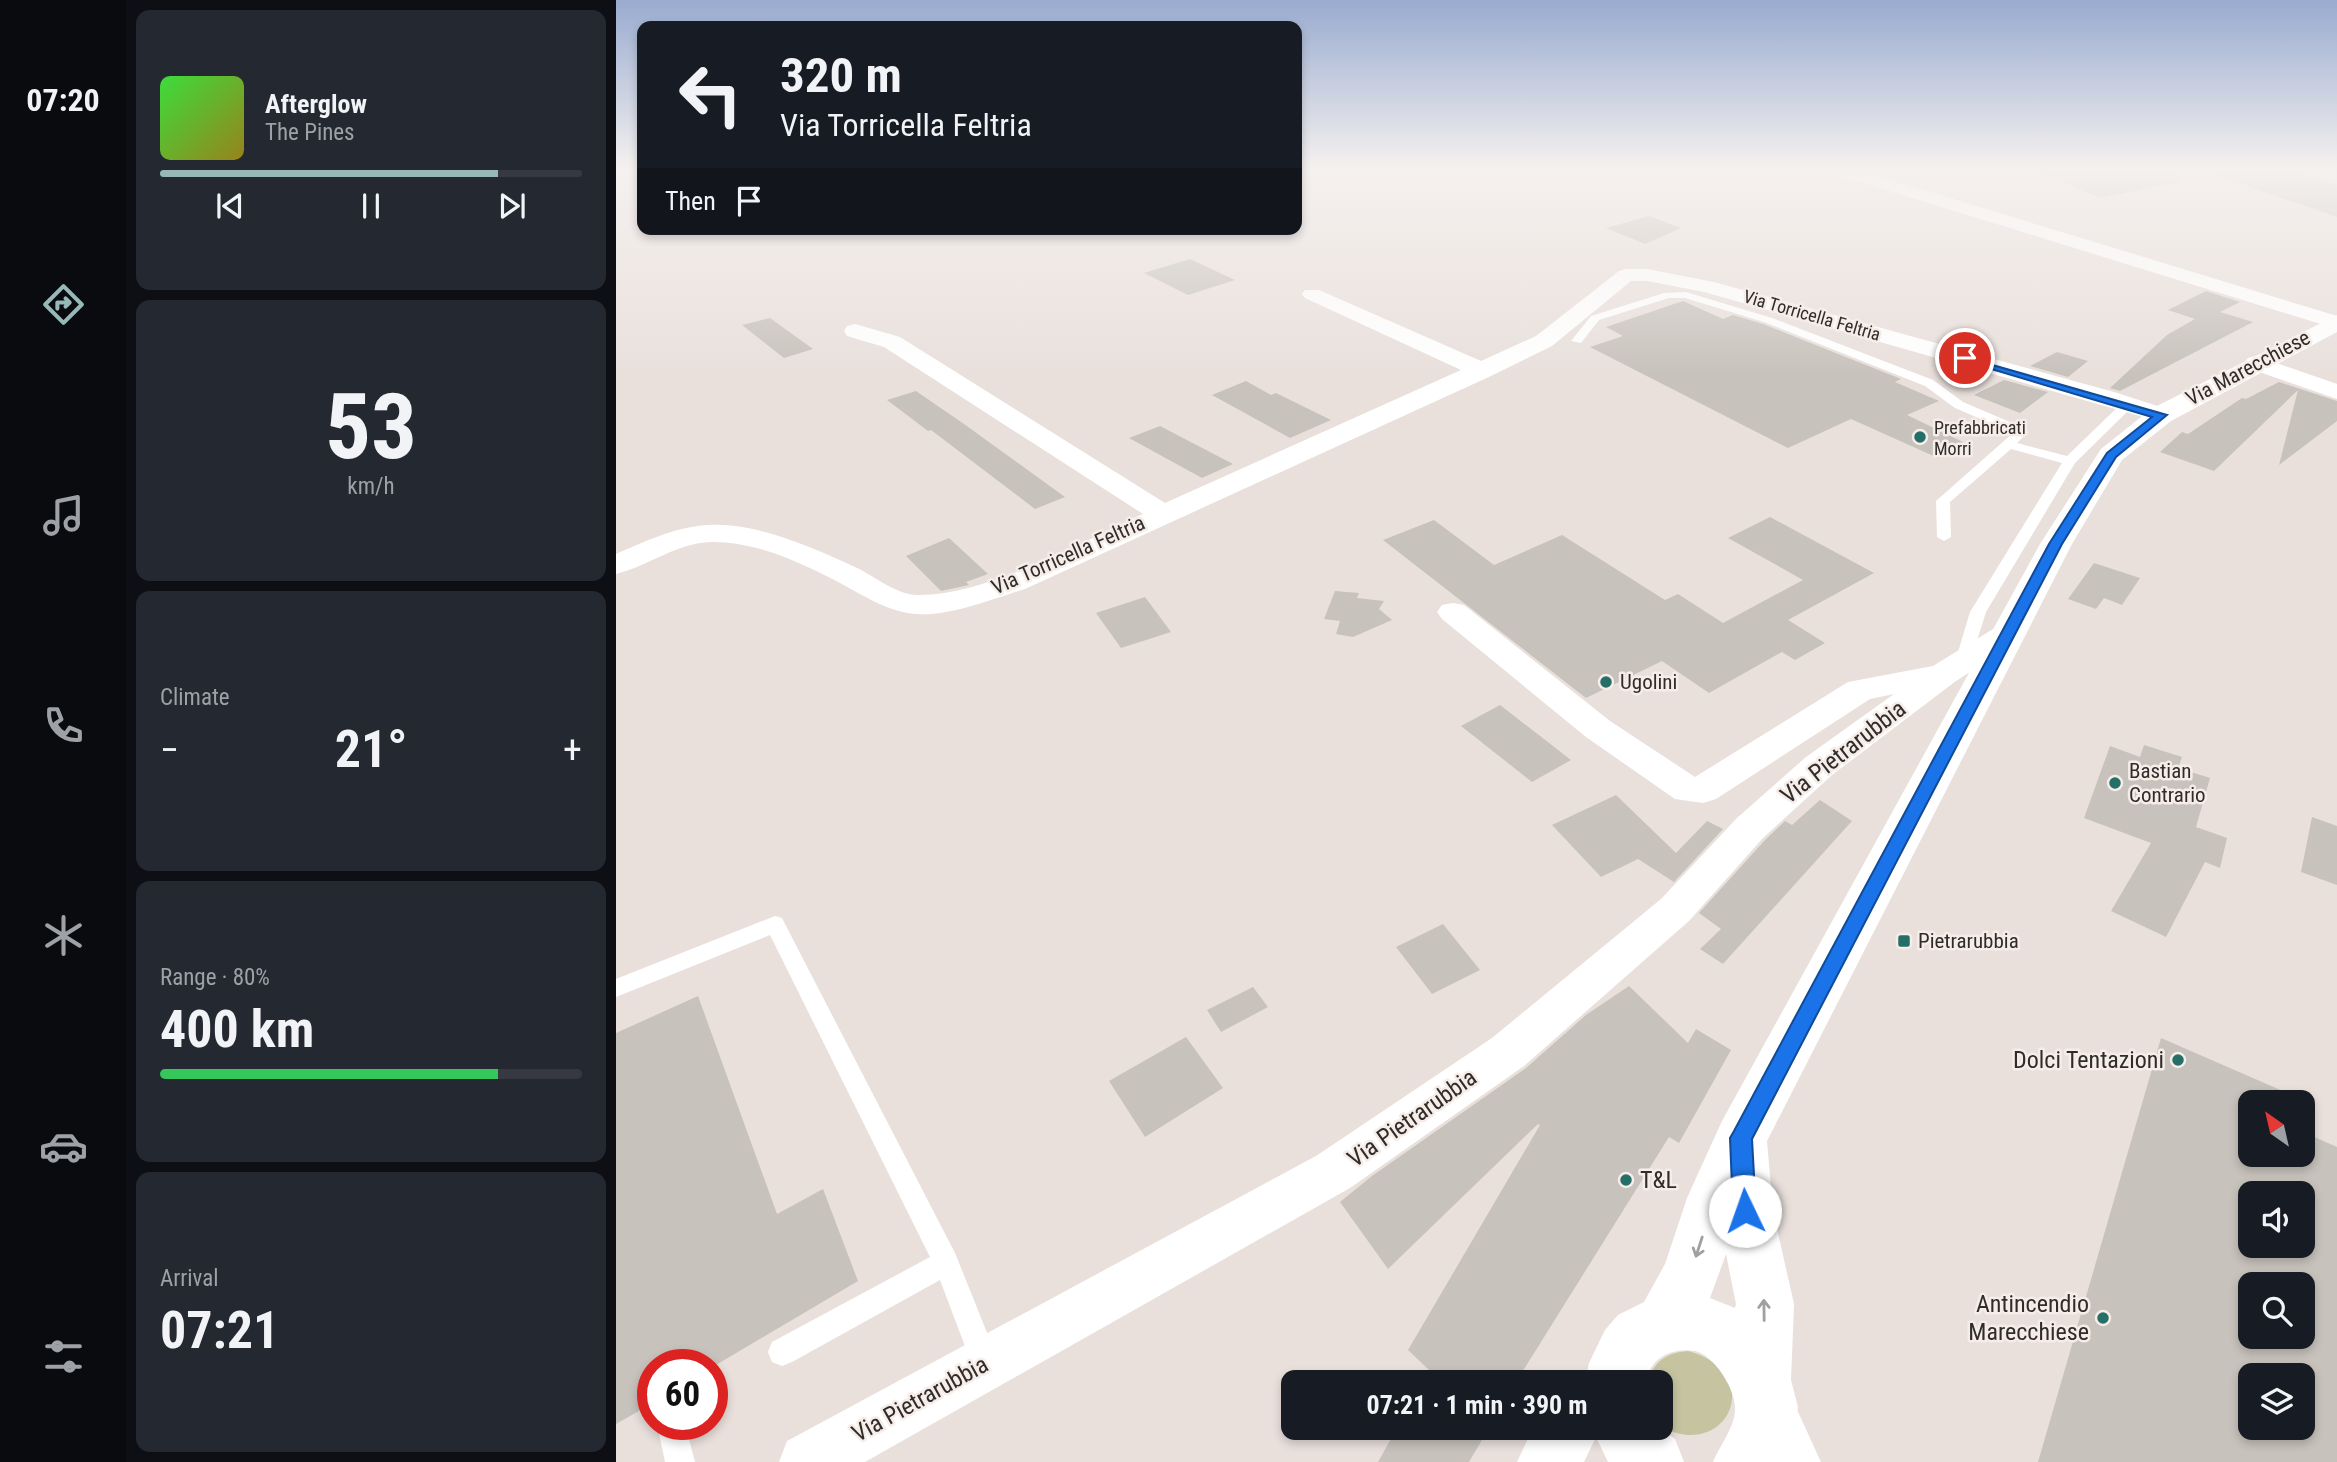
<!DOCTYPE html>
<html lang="en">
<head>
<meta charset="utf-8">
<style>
  body { margin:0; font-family:"Roboto Condensed",sans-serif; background:#242831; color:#f1f3f6; height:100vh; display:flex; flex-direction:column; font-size:26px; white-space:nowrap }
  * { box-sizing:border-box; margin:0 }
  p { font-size:23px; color:#9ea1a6 }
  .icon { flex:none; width:38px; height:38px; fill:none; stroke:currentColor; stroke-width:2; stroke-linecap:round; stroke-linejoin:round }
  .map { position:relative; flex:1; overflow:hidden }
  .sheet { display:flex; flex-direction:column; gap:10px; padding:10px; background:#0d0f14; width:490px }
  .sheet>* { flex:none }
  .top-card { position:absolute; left:21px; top:21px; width:665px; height:214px; border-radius:14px; box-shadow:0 4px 10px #0003; background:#171b24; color:#f1f3f6; overflow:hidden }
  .needle { width:46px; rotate:326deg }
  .tools { position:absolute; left:1622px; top:1090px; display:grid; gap:14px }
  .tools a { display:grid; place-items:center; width:77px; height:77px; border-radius:14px; background:#171b24; box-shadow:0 4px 10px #0003; font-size:35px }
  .speed { position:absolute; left:21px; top:1349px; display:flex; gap:14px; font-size:35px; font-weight:700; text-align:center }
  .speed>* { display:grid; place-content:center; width:91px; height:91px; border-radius:50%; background:#171b24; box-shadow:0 4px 10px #0003; line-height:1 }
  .speed .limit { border:10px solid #d22; background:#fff; color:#111 }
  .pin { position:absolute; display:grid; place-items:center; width:60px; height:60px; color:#fff; margin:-30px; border:4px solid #fff; border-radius:50%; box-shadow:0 2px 7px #0007 }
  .me { position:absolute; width:77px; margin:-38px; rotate:357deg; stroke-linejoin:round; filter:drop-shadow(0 0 5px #0008) }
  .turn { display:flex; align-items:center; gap:24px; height:147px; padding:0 28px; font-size:32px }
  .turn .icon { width:91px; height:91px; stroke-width:2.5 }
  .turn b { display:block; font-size:49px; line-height:60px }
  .then { display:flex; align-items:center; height:66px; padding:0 28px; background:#0003; gap:14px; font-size:26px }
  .big { font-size:52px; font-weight:700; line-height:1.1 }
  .sheet .tile { flex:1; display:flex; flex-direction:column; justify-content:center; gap:10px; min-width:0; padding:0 24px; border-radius:14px; background:#242831 }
  .sheet .dial { align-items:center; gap:0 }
  .dial b { font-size:91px; line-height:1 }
  .song { display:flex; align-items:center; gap:21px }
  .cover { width:84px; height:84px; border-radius:10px; background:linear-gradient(135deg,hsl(120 70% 55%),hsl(50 70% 35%)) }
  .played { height:7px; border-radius:4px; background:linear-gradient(90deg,#96b8b6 80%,#363941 80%) }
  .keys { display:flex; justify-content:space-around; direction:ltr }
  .heat { display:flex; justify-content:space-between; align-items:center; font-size:38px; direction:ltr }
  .charge { height:10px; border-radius:5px; background:linear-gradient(90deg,#34c759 80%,#363941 0) }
  .trip { position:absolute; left:665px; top:1370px; width:392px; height:70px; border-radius:14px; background:#171b24; box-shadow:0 4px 10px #0003; font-weight:700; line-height:70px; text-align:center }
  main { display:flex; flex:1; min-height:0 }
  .dock { display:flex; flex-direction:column; width:126px; justify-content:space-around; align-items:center; background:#090b0e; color:#9ea1a6 }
  .dock .icon { width:49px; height:49px }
  .dock .current { color:#96b8b6 }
  .dock b { font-size:32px; color:#f1f3f6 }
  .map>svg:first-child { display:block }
  .green { fill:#c6c3a0 }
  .building { fill:#c7c2bb; fill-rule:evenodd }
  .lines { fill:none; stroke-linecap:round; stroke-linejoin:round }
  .lane { fill:#fff; fill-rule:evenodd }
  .street { fill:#fff; fill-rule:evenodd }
  .primary { fill:#fff; fill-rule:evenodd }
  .oneway { stroke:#a1a09f }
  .route { fill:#1a73e8; stroke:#114b97; stroke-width:2 }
  .poi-dot { fill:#266f68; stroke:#f6ede9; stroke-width:2.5 }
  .labels { text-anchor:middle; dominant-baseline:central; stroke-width:5; stroke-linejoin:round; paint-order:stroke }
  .far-street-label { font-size:18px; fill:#2f2c2a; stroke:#f6ede9 }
  .far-poi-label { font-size:18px; fill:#2f2c2a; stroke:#f6ede9; text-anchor:start }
  .street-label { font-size:21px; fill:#2f2c2a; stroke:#f6ede9 }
  .poi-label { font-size:21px; fill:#2f2c2a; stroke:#f6ede9; text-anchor:start }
  .near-street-label { font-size:24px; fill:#2f2c2a; stroke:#f6ede9 }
  .near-poi-label { font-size:24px; fill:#2f2c2a; stroke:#f6ede9; text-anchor:end }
</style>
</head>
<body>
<main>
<nav class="dock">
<b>07:20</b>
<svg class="icon current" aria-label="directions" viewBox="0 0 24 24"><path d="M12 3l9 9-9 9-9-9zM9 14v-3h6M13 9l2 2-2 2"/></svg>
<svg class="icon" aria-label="music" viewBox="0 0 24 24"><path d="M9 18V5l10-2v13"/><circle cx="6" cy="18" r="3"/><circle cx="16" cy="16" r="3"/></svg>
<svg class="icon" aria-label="phone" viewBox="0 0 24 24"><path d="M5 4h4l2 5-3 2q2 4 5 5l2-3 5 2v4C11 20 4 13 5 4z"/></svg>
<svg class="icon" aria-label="climate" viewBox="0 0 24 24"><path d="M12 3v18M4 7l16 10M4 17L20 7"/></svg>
<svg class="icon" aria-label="car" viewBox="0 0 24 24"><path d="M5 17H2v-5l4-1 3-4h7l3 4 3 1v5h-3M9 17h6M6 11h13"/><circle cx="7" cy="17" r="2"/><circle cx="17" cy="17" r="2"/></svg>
<svg class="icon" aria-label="filters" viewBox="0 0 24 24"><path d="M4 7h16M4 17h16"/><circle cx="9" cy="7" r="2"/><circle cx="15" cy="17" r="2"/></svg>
</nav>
<section class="sheet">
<div class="tile">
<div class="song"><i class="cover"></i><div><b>Afterglow</b><p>The Pines</p></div></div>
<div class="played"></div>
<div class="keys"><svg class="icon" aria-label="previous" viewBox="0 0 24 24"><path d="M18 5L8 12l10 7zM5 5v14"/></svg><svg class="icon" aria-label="pause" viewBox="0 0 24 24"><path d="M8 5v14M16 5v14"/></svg><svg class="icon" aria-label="next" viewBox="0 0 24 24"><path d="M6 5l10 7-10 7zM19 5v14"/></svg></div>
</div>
<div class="tile dial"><b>53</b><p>km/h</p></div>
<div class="tile"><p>Climate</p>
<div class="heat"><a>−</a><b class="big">21°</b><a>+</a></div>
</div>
<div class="tile"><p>Range · 80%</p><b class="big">400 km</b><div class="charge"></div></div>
<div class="tile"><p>Arrival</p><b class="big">07:21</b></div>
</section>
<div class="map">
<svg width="1721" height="1462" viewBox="0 0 1721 1462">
  <rect width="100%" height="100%" fill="#e9e0dc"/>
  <path class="green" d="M 1072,1351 C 1151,1372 1113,1462 1045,1427 L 1045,1382 L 1031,1382 C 1039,1361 1049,1353 1072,1351 Z"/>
  <path class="building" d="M 1419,171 L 1562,171 L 1563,182 L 1484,198 Z
    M 1598,171 L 1677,171 L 1721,185 L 1721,217 L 1598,175 Z
    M 1033,216 L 1065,228 L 1029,244 L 990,228 Z
    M 574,259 L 619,280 L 572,295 L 528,273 Z
    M 1590,291 L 1624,302 L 1604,312 L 1637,322 L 1504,391 L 1494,388 L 1551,335 L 1579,319 L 1552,310 Z
    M 1067,301 L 1107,319 L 1117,315 L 1147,324 L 1285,379 L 1279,382 L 1323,401 L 1291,415 L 1351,444 L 1322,458 L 1235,419 L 1172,448 L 974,347 L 1007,336 L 990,327 Z
    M 154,318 L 197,349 L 168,358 L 126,325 Z
    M 1441,352 L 1472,361 L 1452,377 L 1414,366 Z
    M 1388,380 L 1432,392 L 1404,413 L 1358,395 Z
    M 630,381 L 655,395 L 660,393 L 715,420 L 674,438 L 596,395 Z
    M 1663,382 L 1721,401 L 1721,421 L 1663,465 L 1682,390 L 1598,471 L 1544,452 L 1566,432 L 1572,434 L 1626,398 L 1630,399 Z
    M 300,391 L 348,424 L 449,497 L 419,509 L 315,430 L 312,431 L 271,400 Z
    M 544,426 L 617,464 L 586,478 L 513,438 Z
    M 1154,517 L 1258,573 L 1172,620 L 1209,643 L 1179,660 L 1166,652 L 1093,693 L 1046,661 L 970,698 L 767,540 L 818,520 L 878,565 L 946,535 L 1049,600 L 1062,594 L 1107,623 L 1187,580 L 1112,538 Z
    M 333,538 L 372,574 L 350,582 L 353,585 L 325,591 L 290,556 Z
    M 1478,563 L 1524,578 L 1506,605 L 1488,598 L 1480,609 L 1452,599 Z
    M 719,591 L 743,593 L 741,598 L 768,601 L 763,609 L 776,620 L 737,637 L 720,634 L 724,621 L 708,619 Z
    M 529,597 L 555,632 L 505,648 L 480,613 Z
    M 884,705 L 955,760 L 916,782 L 845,726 Z
    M 1528,745 L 1566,757 L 1562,768 L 1594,778 L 1580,827 L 1611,838 L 1604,868 L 1589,862 L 1550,937 L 1495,911 L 1535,843 L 1468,818 L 1494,746 L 1524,757 Z
    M 1000,795 L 1060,853 L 1091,821 L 1107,829 L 1058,882 L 1022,859 L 985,877 L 936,825 Z
    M 1204,800 L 1236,821 L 1107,964 L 1084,949 L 1105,929 L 1083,913 L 1149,840 L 1169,821 L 1176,825 Z
    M 1696,817 L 1721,826 L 1721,885 L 1685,872 Z
    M 827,924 L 864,970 L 816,994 L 780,947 Z
    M 1013,986 L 1072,1043 L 1080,1029 L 1115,1050 L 1063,1143 L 1053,1137 L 900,1382 L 806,1382 L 813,1370 L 792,1350 L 924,1125 L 922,1124 L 772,1269 L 724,1202 L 756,1176 L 910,1068 L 970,1015 Z
    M 637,987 L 652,1007 L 605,1032 L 591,1010 Z
    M 82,996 L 161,1214 L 207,1189 L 242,1281 L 100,1365 L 37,1365 L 37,1403 L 0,1424 L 0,1033 Z
    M 570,1037 L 607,1088 L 529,1137 L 493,1081 Z
    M 1545,1038 L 1692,1102 L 1634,1102 L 1634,1155 L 1687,1155 L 1687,1132 L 1721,1147 L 1721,1462 L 1422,1462 ZM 1634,1194 L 1687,1194 L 1687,1246 L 1634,1246 ZM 1634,1284 L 1687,1284 L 1687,1337 L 1634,1337 ZM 1634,1376 L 1687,1376 L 1687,1428 L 1634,1428 Z
    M 781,1428 L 873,1428 L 853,1462 L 762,1462 Z"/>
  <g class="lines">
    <path class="lane" d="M 1070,292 L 1156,318 L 1317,380 L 1347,402 L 1410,429 L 1412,432 L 1401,443 L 1451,456 L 1508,401 L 1516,401 L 1516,407 L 1459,463 L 1370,612 L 1353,666 L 1341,666 L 1339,662 L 1354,612 L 1446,463 L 1395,449 L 1334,502 L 1335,537 L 1328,541 L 1321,537 L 1320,501 L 1397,433 L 1339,408 L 1309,386 L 1148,322 L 1069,298 L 1053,298 L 983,320 L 965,343 L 955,341 L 975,316 L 1048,293 Z
      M 159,916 L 166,918 L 169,924 L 339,1253 L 382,1360 L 378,1370 L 368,1374 L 358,1370 L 324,1280 L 176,1362 L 166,1366 L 156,1362 L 152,1352 L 156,1342 L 314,1257 L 154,935 L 0,997 L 0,979 Z
      M 41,1424 L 69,1424 L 79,1462 L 49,1462 Z"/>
    <path class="street" d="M 1220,171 L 1246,171 L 1721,316 L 1721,329 L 1222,175 Z
      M 1010,269 L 1031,269 L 1098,282 L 1498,392 L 1554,410 L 1557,415 L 1554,420 L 1545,422 L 1088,292 L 1031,281 L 1015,281 L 936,346 L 875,376 L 409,589 C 375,599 336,616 300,614 C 273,612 250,597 226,584 C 188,564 140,541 95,542 C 60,543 33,566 0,574 L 0,554 C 26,543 52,530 81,526 C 134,519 191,545 239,567 C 259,576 280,595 302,595 C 371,596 465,542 527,514 L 268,347 L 231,336 L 228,331 L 231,326 L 239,324 L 284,337 L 549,503 L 845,370 L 689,298 L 686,294 L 689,290 L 703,290 L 865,361 L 920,336 L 1003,271 Z
      M 1640,356 L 1721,384 L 1721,399 L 1632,368 L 1628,363 L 1632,358 Z
      M 837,603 L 848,605 L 994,721 L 1079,777 L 1232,682 L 1317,666 L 1382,626 L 1393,623 L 1404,626 L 1409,633 L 1404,640 L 1340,681 L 1216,775 L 1147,838 L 1073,921 L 908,1066 L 734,1188 L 249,1462 L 163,1462 L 171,1441 L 700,1156 L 876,1038 L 1045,899 L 1121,818 L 1190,757 L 1278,694 L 1254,699 L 1100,799 L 1087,803 L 1059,799 L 970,737 L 826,619 L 821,612 L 826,605 Z
      M 1151,1380 L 1171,1388 L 1205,1462 L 1146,1462 L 1123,1408 L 1131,1388 Z"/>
    <path class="primary" d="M 1721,315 L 1721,332 L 1555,421 L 1506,460 L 1456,544 L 1151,1141 L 1157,1211 L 1178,1304 L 1175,1380 L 1182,1407 L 1178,1436 L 1166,1462 L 1097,1462 C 1104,1445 1120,1426 1119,1407 C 1119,1389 1098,1355 1079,1351 C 1056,1347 1033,1358 1031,1382 L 969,1382 L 973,1363 L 989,1330 L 1002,1315 L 1028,1302 L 1049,1264 L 1071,1198 L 1106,1121 L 1424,544 L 1485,449 L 1535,409 ZM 1110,1254 L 1120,1304 L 1119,1308 L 1094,1298 Z
      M 917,1428 L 1044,1428 L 1059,1439 L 1068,1462 L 992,1462 L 980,1437 L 968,1462 L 901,1462 Z"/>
  </g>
  <defs><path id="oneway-shaft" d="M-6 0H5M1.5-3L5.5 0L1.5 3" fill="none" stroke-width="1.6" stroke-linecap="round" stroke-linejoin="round" transform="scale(1.75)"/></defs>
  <g class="oneway">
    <use href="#oneway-shaft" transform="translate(1083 1247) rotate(108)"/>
    <use href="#oneway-shaft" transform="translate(1148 1310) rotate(-91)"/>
  </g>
  <linearGradient id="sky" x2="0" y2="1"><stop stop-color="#99abd0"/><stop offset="0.45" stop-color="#f5f1ef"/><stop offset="1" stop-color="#f5f1ef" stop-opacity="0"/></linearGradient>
  <rect width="1721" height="376" fill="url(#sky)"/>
  <path class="route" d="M 1345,356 L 1551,415 L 1500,457 L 1446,544 L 1136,1139 L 1140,1211 L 1137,1219 L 1129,1222 L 1121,1219 L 1117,1211 L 1114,1138 L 1118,1131 L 1433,544 L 1491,453 L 1536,417 L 1345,360 Z"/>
  <g class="poi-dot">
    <circle cx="1304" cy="437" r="7"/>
    <circle cx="990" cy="682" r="7"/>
    <circle cx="1499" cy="783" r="7"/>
    <rect x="1281" y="934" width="14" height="14" rx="3.5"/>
    <circle cx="1562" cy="1060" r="7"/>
    <circle cx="1010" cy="1180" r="7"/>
    <circle cx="1487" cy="1318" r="7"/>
  </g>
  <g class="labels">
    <g class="far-street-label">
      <text transform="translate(1196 315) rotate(16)">Via Torricella Feltria</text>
    </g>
    <g class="far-poi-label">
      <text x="1318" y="427">Prefabbricati<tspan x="1318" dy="21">Morri</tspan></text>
    </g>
    <g class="street-label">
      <text transform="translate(1632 368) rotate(-28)">Via Marecchiese</text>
      <text transform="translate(452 555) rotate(-24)">Via Torricella Feltria</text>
    </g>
    <g class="poi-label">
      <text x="1004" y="682">Ugolini</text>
      <text x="1513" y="771">Bastian<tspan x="1513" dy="24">Contrario</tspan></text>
      <text x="1302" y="941">Pietrarubbia</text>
    </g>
    <g class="near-street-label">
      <text transform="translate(1227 752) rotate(-38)">Via Pietrarubbia</text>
      <text transform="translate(796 1118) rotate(-35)">Via Pietrarubbia</text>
      <text transform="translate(304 1399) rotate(-29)">Via Pietrarubbia</text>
    </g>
    <g class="near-poi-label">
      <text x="1548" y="1060">Dolci Tentazioni</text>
      <text x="1024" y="1180" text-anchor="start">T&amp;L</text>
      <text x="1473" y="1304">Antincendio<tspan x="1473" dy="28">Marecchiese</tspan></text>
    </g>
  </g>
</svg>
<div class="tools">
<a><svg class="needle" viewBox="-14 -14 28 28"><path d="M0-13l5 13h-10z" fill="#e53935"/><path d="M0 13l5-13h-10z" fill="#9ea1a6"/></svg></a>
<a><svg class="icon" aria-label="sound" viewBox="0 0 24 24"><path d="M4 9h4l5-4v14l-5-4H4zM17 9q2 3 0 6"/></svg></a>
<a><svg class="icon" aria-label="search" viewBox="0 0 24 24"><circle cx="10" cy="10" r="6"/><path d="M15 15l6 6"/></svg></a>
<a><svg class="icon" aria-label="layers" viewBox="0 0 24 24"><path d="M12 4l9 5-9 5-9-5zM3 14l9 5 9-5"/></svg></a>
</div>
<div class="speed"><div class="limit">60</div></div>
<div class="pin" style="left:1349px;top:358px;background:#d93025"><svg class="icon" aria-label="arrive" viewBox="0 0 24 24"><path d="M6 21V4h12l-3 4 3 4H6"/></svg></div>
<svg class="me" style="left:1129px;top:1211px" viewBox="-20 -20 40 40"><circle r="19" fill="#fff"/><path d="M0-13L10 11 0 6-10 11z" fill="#1a73e8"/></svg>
<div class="trip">07:21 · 1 min · 390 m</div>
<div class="top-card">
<div class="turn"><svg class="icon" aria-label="left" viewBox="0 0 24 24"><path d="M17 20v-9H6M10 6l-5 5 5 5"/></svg><div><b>320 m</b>Via Torricella Feltria</div></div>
<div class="then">Then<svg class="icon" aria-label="arrive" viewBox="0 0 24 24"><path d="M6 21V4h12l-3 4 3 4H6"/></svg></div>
</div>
</div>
</main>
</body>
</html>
